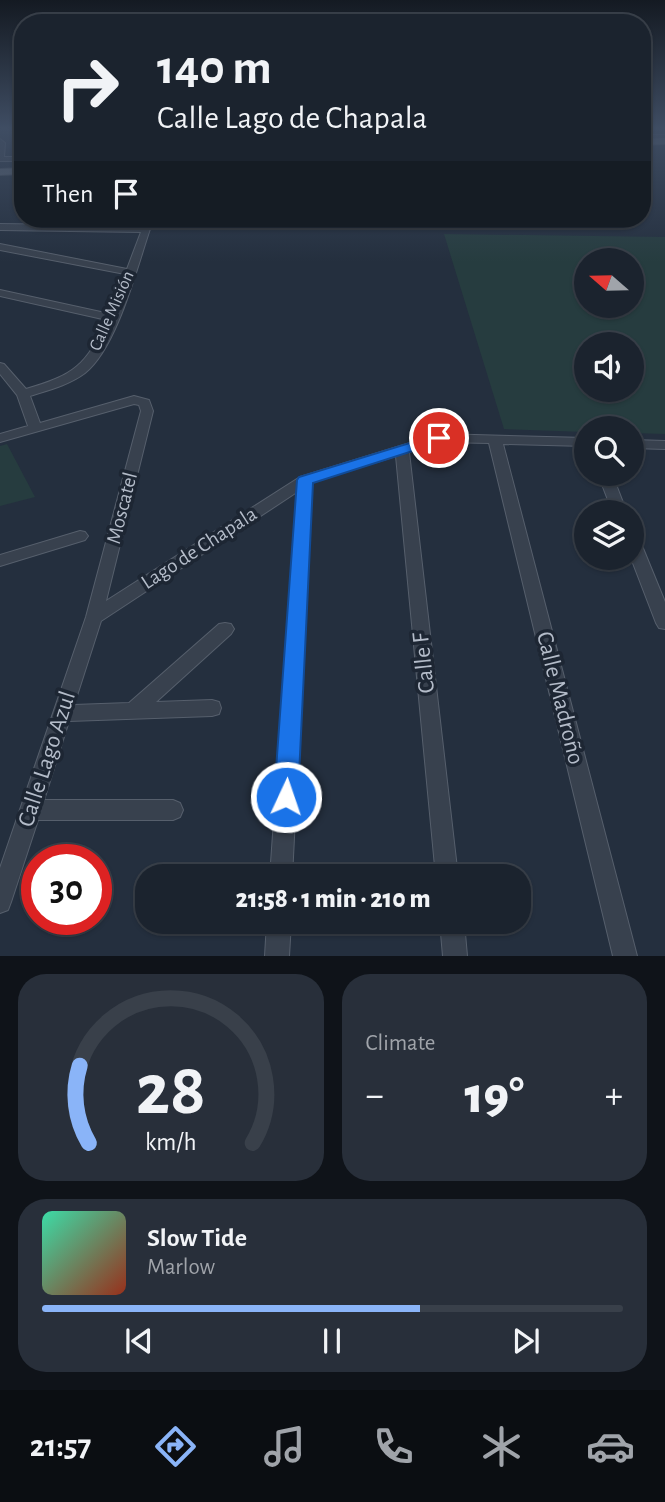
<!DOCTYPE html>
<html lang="en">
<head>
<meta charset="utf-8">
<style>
  body { margin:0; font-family:"Alegreya Sans",sans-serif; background:#282f3a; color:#f1f3f6; height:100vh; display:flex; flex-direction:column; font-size:26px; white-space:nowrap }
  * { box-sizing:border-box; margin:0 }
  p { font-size:23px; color:#a0a4aa }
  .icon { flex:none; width:38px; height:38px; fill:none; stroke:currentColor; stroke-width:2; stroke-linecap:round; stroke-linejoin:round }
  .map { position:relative; height:956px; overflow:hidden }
  .drawer { display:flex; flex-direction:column; gap:18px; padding:18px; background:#0f1319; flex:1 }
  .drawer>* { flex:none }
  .top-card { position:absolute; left:14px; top:14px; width:637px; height:214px; border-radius:28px; box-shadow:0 2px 5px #0004,0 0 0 2px #39404a; background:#1b232e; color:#f1f3f6; overflow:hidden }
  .needle { width:46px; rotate:290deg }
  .buttons { position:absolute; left:574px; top:248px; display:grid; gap:14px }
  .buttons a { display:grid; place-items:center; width:70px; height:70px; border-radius:50%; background:#1b232e; box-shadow:0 2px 5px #0004,0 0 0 2px #39404a; font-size:35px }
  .speed { position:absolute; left:21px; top:844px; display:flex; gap:14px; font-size:35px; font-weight:700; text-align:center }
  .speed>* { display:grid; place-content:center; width:91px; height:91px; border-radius:50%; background:#1b232e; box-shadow:0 2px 5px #0004,0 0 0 2px #39404a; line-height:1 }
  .speed .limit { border:10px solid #d22; background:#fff; color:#111 }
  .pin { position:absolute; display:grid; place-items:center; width:60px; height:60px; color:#fff; margin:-30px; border:4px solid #fff; border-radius:50%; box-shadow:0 2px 7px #0007 }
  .me { position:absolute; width:77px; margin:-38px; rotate:3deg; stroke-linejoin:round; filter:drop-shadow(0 0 5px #0008) }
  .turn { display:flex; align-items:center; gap:24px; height:147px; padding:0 28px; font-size:32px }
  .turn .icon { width:91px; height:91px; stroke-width:2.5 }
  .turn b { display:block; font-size:49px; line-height:60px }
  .then { display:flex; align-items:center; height:66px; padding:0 28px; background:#0003; gap:14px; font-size:26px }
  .big { font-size:52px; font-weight:800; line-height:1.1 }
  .drawer .widget { flex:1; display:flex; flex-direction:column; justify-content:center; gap:10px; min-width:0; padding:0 24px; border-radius:28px; background:#282f3a }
  .drawer .dial { align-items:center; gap:0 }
  .dial svg { height:182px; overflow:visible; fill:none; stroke:#39404a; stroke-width:7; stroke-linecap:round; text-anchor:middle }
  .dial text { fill:#f1f3f6; stroke:none }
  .song { display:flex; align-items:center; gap:21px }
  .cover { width:84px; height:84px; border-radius:10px; background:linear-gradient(135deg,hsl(160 70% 55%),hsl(10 70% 35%)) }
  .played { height:7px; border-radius:4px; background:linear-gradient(90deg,#8ab4f8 65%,#39404a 65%) }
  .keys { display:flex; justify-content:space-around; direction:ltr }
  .heat { display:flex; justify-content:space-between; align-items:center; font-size:38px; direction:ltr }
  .drawer .tiles { flex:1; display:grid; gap:18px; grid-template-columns:1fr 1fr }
  .widget:last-child { grid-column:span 2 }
  .trip { position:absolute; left:135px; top:864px; width:396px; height:70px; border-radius:28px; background:#1b232e; box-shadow:0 2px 5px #0004,0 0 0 2px #39404a; font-weight:800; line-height:70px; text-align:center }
  .tabs { display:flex; height:112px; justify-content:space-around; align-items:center; background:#0b0e12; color:#a0a4aa }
  .tabs .icon { width:49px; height:49px }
  .tabs .on { color:#8ab4f8 }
  .tabs b { font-size:32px; color:#f1f3f6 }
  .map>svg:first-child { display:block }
  .green { fill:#263c3f; fill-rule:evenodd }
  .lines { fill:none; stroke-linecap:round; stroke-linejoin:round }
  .minor-casing { stroke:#565f6c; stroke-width:2 }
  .tertiary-casing { stroke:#565f6c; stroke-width:2 }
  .primary-casing { stroke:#414a57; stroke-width:2 }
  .minor { fill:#38414e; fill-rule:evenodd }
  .tertiary { fill:#38414e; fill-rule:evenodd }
  .primary { fill:#56606e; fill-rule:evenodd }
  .wall { fill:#3b4654 }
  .building { fill:#455162; stroke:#303945; stroke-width:2 }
  .route { fill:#1a73e8; stroke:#114b97; stroke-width:2 }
  .labels { text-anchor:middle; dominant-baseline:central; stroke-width:7; stroke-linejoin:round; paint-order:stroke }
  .far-street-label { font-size:18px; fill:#b4bcc9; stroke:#1d2633 }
  .street-label { font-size:21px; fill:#b4bcc9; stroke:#1d2633 }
  .near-street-label { font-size:24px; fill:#b4bcc9; stroke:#1d2633 }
</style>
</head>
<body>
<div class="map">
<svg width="665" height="956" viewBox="0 0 665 956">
  <rect width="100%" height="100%" fill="#242f3e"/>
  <path class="green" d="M 444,234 L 665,237 L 665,434 L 632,433 L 632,429 L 586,429 L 586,432 L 504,429 ZM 586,261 L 632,261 L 632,306 L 586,306 ZM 586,345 L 632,345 L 632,390 L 586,390 Z
    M 7,444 L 35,497 L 0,506 L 0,446 Z"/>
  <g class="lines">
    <defs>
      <path id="minor" d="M 0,139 L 5,143 L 4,157 L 0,159 Z
        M 0,224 L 146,226 L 150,229 C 137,267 117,348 85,373 C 69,385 49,390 30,396 L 40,423 L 134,396 L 149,400 L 153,411 L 106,601 L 300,477 L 439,434 L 586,438 L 586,446 L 503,444 L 637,956 L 613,956 L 489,443 L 440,442 L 409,452 L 458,877 L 436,877 L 396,456 L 312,482 L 292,877 L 270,877 L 297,492 L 101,621 L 74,705 L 129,703 L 219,624 L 225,623 L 231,624 L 234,629 L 231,634 L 156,702 L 212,700 L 219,702 L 221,708 L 219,714 L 212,716 L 69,721 L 44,800 L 173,800 L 180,803 L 183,810 L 180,817 L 173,820 L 38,820 L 11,902 L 8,910 L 0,913 L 0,868 L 86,617 L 141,411 L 139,405 L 134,404 L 0,442 L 0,434 L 28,426 L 17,395 L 0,374 L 0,363 L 4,364 L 26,389 C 74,375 86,366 107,320 L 0,296 L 0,290 L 110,314 L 125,274 L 0,250 L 0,244 L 127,269 L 141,232 L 0,230 Z
        M 632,440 L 665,441 L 665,449 L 632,448 Z
        M 598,474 L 612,474 L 627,513 L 613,513 Z
        M 80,531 L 85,532 L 88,536 L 85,540 L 0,566 L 0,555 Z
        M 632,536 L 637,537 L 640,541 L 665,602 L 665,629 L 659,628 L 656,623 L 631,558 Z
        M 267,922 L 291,922 L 289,956 L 265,956 Z
        M 440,922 L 464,922 L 467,956 L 443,956 Z"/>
      <path id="tertiary" d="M 642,135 L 665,135 L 665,139 L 642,139 Z
        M 0,157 L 23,157 L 23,161 L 0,161 Z"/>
      <path id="primary" d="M 665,138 L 665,144 L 642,145 L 642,139 Z
        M 23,168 L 23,174 L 0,175 L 0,169 Z"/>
    </defs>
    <use href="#minor" class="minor-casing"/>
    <use href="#tertiary" class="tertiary-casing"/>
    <use href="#primary" class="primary-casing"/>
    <use href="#minor" class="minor"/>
    <use href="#tertiary" class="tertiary"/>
    <use href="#primary" class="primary"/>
  </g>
  <path class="wall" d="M 103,219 L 136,219 L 135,223 L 104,223 Z"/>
  <path class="building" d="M 18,128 L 23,128 L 23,142 L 21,142 Z"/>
  <linearGradient id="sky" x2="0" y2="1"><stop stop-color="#141a22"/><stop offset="0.49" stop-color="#3f4d63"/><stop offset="1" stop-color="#3f4d63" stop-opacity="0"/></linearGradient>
  <rect width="665" height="262" fill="url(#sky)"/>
  <path class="route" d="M 439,434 L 444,435 L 446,438 L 444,441 L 313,483 L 298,797 L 294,805 L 286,808 L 278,805 L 274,797 L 297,480 L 299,477 Z"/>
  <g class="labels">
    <g class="far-street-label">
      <text transform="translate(112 311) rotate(-66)">Calle Misión</text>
    </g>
    <g class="street-label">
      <text transform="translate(122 508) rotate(-76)">Moscatel</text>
      <text transform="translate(199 548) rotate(-33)">Lago de Chapala</text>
    </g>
    <g class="near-street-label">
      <text transform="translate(424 663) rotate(-96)">Calle F</text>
      <text transform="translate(560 698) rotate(76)">Calle Madroño</text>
      <text transform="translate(47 759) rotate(-72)">Calle Lago Azul</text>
    </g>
  </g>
</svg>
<div class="buttons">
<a><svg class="needle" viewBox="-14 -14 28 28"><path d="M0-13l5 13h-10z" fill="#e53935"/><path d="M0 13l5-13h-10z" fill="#a0a4aa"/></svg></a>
<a><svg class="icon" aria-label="sound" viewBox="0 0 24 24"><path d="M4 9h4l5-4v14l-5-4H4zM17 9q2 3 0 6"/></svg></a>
<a><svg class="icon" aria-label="search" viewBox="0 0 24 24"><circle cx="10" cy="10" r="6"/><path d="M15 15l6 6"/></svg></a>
<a><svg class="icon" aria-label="layers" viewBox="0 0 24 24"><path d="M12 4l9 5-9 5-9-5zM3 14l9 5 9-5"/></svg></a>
</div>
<div class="speed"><div class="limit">30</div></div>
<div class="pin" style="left:439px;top:438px;background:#d93025"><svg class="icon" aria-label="arrive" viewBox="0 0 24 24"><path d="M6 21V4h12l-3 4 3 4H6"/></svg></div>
<svg class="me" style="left:286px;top:797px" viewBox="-20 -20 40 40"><circle r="17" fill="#1a73e8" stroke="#fff" stroke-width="3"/><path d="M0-11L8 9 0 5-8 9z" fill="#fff"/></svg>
<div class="trip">21:58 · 1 min · 210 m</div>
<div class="top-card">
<div class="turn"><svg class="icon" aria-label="right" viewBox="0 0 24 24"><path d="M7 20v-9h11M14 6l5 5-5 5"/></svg><div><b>140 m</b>Calle Lago de Chapala</div></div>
<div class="then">Then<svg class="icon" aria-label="arrive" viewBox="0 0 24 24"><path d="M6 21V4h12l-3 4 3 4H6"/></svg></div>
</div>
</div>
<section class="drawer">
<div class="tiles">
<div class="widget dial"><svg viewBox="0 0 100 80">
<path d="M14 69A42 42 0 1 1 86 69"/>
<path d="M14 69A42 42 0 0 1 10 35" stroke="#8ab4f8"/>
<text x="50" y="56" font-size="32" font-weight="700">28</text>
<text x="50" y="72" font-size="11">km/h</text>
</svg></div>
<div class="widget"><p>Climate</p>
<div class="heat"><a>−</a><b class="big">19°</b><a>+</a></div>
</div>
<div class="widget">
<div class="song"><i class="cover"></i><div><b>Slow Tide</b><p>Marlow</p></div></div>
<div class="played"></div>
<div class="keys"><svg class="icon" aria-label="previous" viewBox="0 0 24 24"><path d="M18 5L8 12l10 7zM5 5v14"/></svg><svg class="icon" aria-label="pause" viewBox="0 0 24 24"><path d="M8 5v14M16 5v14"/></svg><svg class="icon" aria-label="next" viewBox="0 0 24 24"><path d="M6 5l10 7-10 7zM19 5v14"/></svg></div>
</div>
</div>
</section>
<nav class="tabs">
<b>21:57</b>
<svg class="icon on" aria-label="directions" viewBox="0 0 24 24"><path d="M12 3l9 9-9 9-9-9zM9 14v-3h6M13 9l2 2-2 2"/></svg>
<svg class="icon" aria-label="music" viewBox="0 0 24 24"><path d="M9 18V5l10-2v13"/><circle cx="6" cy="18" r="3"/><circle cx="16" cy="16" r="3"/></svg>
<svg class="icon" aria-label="phone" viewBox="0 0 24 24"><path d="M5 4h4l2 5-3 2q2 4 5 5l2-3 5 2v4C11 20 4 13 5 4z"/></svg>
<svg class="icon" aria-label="climate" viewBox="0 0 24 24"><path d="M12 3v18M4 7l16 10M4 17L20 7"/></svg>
<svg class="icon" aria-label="car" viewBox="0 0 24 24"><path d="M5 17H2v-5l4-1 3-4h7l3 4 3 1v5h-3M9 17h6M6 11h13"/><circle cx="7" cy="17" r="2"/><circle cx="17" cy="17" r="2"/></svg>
</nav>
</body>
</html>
